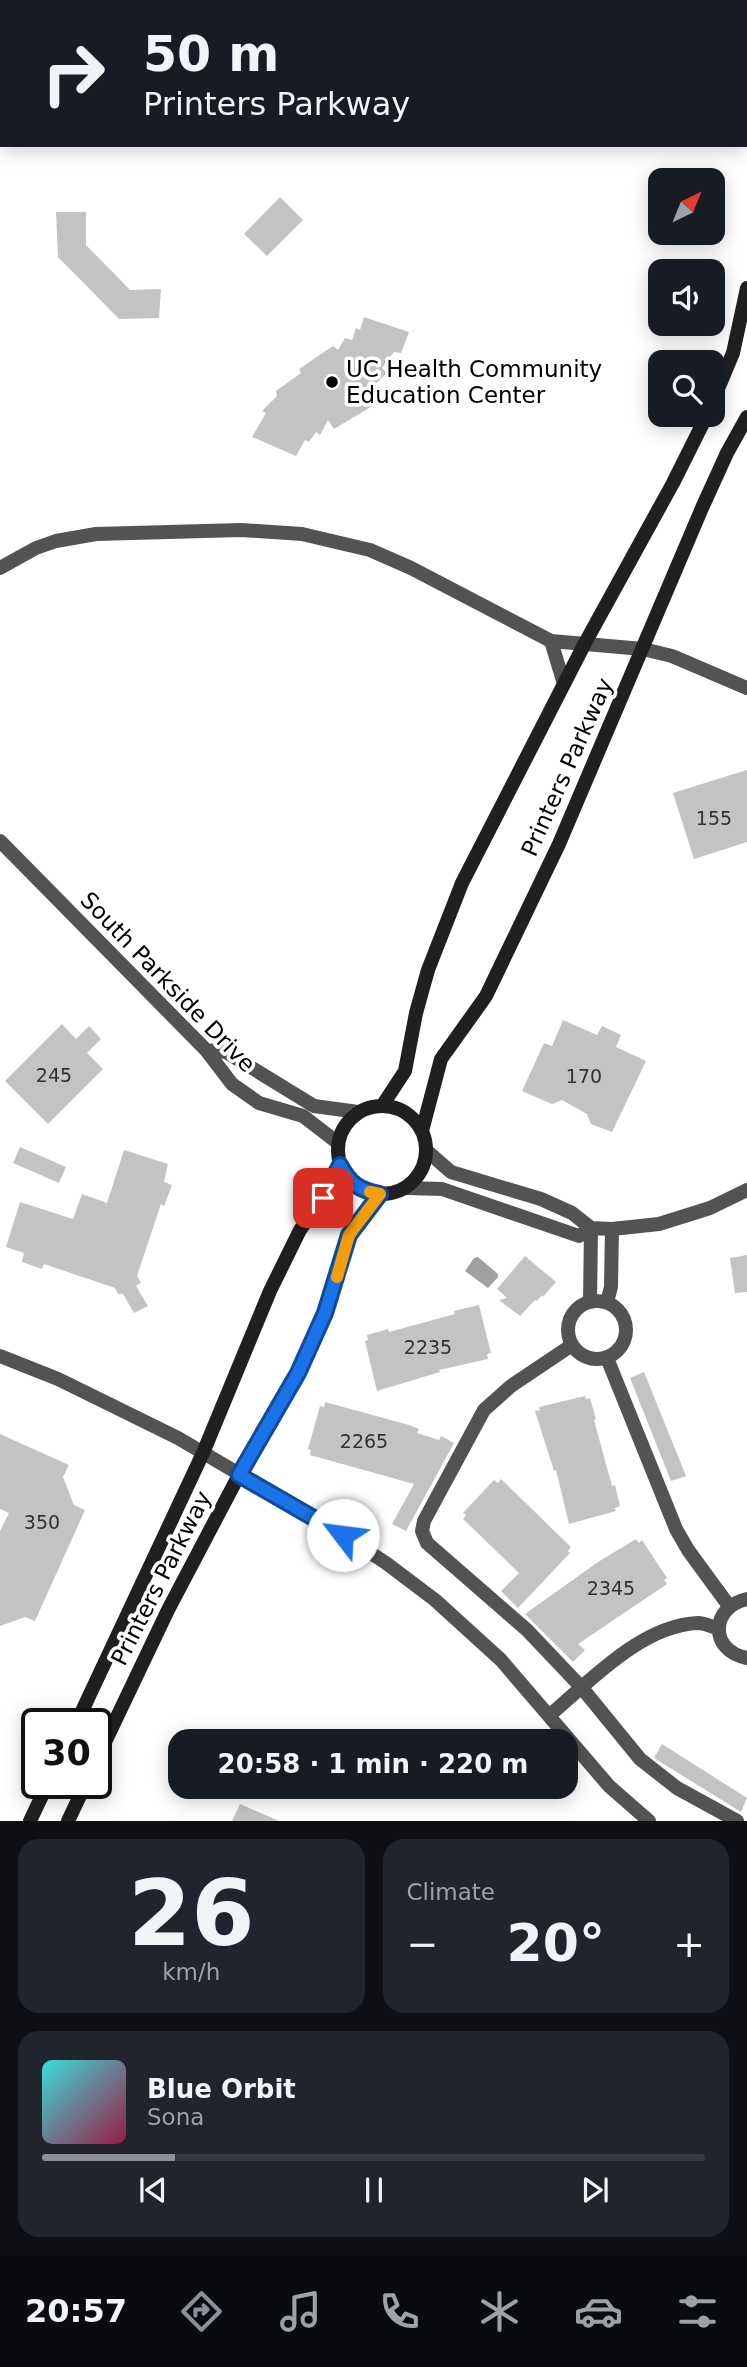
<!DOCTYPE html>
<html lang="en">
<head>
<meta charset="utf-8">
<style>
  body { margin:0; font-family:"DejaVu Sans",sans-serif; background:#20242c; color:#f1f3f6; height:100vh; display:flex; flex-direction:column; font-size:26px; white-space:nowrap }
  * { box-sizing:border-box; margin:0 }
  p { font-size:23px; color:#9ea1a6 }
  .icon { flex:none; width:38px; height:38px; fill:none; stroke:currentColor; stroke-width:2; stroke-linecap:round; stroke-linejoin:round }
  .map { position:relative; height:1821px; overflow:hidden }
  .details { display:flex; flex-direction:column; gap:18px; padding:18px; background:#0d0f14; flex:1 }
  .details>* { flex:none }
  .banner { position:absolute; left:0px; top:0px; width:747px; height:147px; box-shadow:0 4px 18px #0003; background:#171b24; color:#f1f3f6; overflow:hidden }
  .needle { width:46px; rotate:43deg }
  .controls { position:absolute; left:648px; top:168px; display:grid; gap:14px }
  .controls a { display:grid; place-items:center; width:77px; height:77px; border-radius:14px; background:#171b24; box-shadow:0 4px 18px #0003; font-size:35px }
  .speed { position:absolute; left:21px; top:1708px; display:flex; gap:14px; font-size:35px; font-weight:700; text-align:center }
  .speed>* { display:grid; place-content:center; width:91px; height:91px; border-radius:50%; background:#171b24; box-shadow:0 4px 18px #0003; line-height:1 }
  .speed .limit { border:4px solid #111; border-radius:10px; background:#fff; color:#111 }
  .pin { position:absolute; display:grid; place-items:center; width:60px; height:60px; color:#fff; margin:-30px; border-radius:14px; box-shadow:0 4px 10px #0006 }
  .me { position:absolute; width:77px; margin:-38px; rotate:300deg; stroke-linejoin:round; filter:drop-shadow(0 0 5px #0008) }
  .turn { display:flex; align-items:center; gap:24px; height:147px; padding:0 28px; font-size:32px }
  .turn .icon { width:91px; height:91px; stroke-width:2.5 }
  .turn b { display:block; font-size:49px; line-height:60px }
  .big { font-size:52px; font-weight:700; line-height:1.1 }
  .details .widget { flex:1; display:flex; flex-direction:column; justify-content:center; gap:10px; min-width:0; padding:0 24px; border-radius:21px; background:#20242c }
  .details .dial { align-items:center; gap:0 }
  .dial b { font-size:91px; line-height:1 }
  .song { display:flex; align-items:center; gap:21px }
  .cover { width:84px; height:84px; border-radius:10px; background:linear-gradient(135deg,hsl(180 70% 55%),hsl(340 70% 35%)) }
  .played { height:7px; border-radius:4px; background:linear-gradient(90deg,#8c9099 20%,#363941 20%) }
  .keys { display:flex; justify-content:space-around; direction:ltr }
  .heat { display:flex; justify-content:space-between; align-items:center; font-size:38px; direction:ltr }
  .details .tiles { flex:1; display:grid; gap:18px; grid-template-columns:1fr 1fr }
  .widget:last-child { grid-column:span 2 }
  .trip { position:absolute; left:168px; top:1729px; width:410px; height:70px; border-radius:21px; background:#171b24; box-shadow:0 4px 18px #0003; font-weight:700; line-height:70px; text-align:center }
  .menu { display:flex; height:112px; justify-content:space-around; align-items:center; background:#090b0e; color:#9ea1a6 }
  .menu .icon { width:49px; height:49px }
  .menu .active { color:#8c9099 }
  .menu b { font-size:32px; color:#f1f3f6 }
  .map>svg:first-child { display:block }
  .water { fill:#a1a1a1 }
  .building { fill:#c3c3c3 }
  .lines { fill:none; stroke-linecap:round; stroke-linejoin:round }
  .street { stroke:#535353; stroke-width:14 }
  .secondary { stroke:#202020; stroke-width:14 }
  .route-casing { stroke:#114b97; stroke-width:18 }
  .route { stroke:#1a73e8; stroke-width:12 }
  .slow { stroke:#f59e0b; stroke-width:12 }
  .poi-dot { fill:#000; stroke:#fff; stroke-width:2.5 }
  .labels { text-anchor:middle; dominant-baseline:central; stroke-width:7; stroke-linejoin:round; paint-order:stroke }
  .number-label { font-size:19px; fill:#313131 }
  .poi-label { font-size:23px; fill:#000; stroke:#fff; text-anchor:start }
  .street-label { font-size:23px; fill:#000; stroke:#fff }
</style>
</head>
<body>
<div class="map">
<svg width="747" height="1821" viewBox="0 0 747 1821">
  <rect width="100%" height="100%" fill="#fff"/>
  <path class="water" d="M 478,1257 L 498,1274 L 498,1277 L 488,1288 L 465,1271 L 474,1258 Z"/>
  <path class="building" d="M 280,197 L 303,220 L 267,256 L 244,234 Z
    M 56,212 L 86,212 L 86,245 L 130,290 L 161,289 L 159,318 L 119,319 L 58,257 Z
    M 364,317 L 409,332 L 401,353 L 394,352 L 382,368 L 387,373 L 368,391 L 374,405 L 334,429 L 328,420 L 320,435 L 316,432 L 309,442 L 305,440 L 296,456 L 252,437 L 266,413 L 262,411 L 277,396 L 276,391 L 301,373 L 299,369 L 333,346 L 338,350 L 345,338 L 352,340 L 356,328 L 360,330 Z
    M 747,770 L 747,842 L 694,859 L 673,793 Z
    M 563,1020 L 597,1035 L 602,1026 L 621,1035 L 616,1047 L 646,1061 L 612,1132 L 591,1124 L 587,1114 L 562,1100 L 552,1104 L 522,1091 L 544,1043 L 552,1046 Z
    M 62,1024 L 76,1039 L 89,1026 L 101,1039 L 87,1053 L 103,1069 L 48,1124 L 5,1081 Z
    M 20,1147 L 66,1167 L 59,1183 L 13,1163 Z
    M 124,1150 L 168,1164 L 164,1182 L 172,1185 L 164,1206 L 161,1204 L 137,1276 L 141,1283 L 136,1286 L 148,1306 L 134,1313 L 123,1294 L 118,1294 L 115,1288 L 44,1264 L 42,1269 L 22,1262 L 24,1253 L 6,1247 L 20,1202 L 73,1219 L 82,1194 L 107,1203 Z
    M 747,1255 L 747,1292 L 735,1293 L 730,1258 Z
    M 525,1256 L 556,1282 L 543,1297 L 542,1295 L 537,1301 L 535,1300 L 520,1316 L 499,1300 L 507,1298 L 497,1289 Z
    M 479,1305 L 491,1353 L 487,1354 L 488,1359 L 439,1370 L 440,1372 L 377,1391 L 365,1341 L 368,1340 L 367,1335 L 388,1329 L 389,1332 L 455,1314 L 454,1311 Z
    M 644,1372 L 686,1476 L 671,1481 L 630,1378 Z
    M 585,1396 L 586,1399 L 590,1398 L 596,1419 L 594,1420 L 612,1486 L 615,1485 L 620,1506 L 615,1508 L 616,1511 L 569,1524 L 556,1470 L 554,1471 L 535,1411 L 540,1410 L 539,1407 Z
    M 325,1402 L 409,1425 L 419,1429 L 417,1433 L 439,1440 L 441,1436 L 454,1443 L 406,1531 L 392,1524 L 414,1484 L 310,1455 L 311,1450 L 308,1449 L 320,1406 L 324,1407 Z
    M 0,1434 L 69,1465 L 63,1477 L 74,1505 L 85,1510 L 35,1621 L 25,1617 L 0,1626 L 0,1531 L 9,1513 L 0,1509 Z
    M 501,1479 L 571,1547 L 568,1551 L 570,1553 L 518,1608 L 501,1591 L 519,1573 L 463,1519 L 466,1515 L 463,1513 L 494,1480 L 498,1483 Z
    M 636,1539 L 639,1543 L 642,1540 L 657,1563 L 667,1578 L 664,1580 L 667,1584 L 578,1644 L 585,1650 L 573,1662 L 525,1614 L 598,1562 Z
    M 662,1744 L 747,1798 L 741,1812 L 654,1758 Z
    M 240,1804 L 279,1821 L 232,1821 Z"/>
  <g class="lines">
    <path class="street" d="M 712,2 L 713,0
      M 0,568 L 36,548 L 56,541 L 96,534 L 241,530 L 302,534 L 370,550 L 411,568 L 551,641 L 643,649 L 672,656 L 747,688
      M 551,641 L 564,684
      M 0,841 L 206,1050 L 232,1084 L 259,1103 L 303,1116 L 338,1143
      M 206,1050 L 226,1052 L 314,1106 L 358,1112
      M 427,1151 L 451,1172 L 541,1199 L 572,1213 L 591,1228 L 612,1229 L 659,1224 L 710,1208 L 747,1190
      M 407,1188 L 442,1189 L 579,1236 L 591,1228
      M568 1330a29 29 0 1 1 58 0a29 29 0 1 1-58 0Z
      M 590,1302 L 591,1228
      M 607,1302 L 611,1287 L 612,1229
      M 572,1345 L 511,1386 L 484,1410 L 424,1521 L 422,1531 L 427,1543 L 527,1630 L 582,1688 L 640,1759 L 677,1788 L 737,1821
      M 0,1356 L 58,1379 L 178,1438 L 343,1535 L 386,1563 L 435,1600 L 501,1660 L 609,1786 L 649,1821
      M 607,1358 L 676,1529 L 688,1550 L 729,1606
      M 747,1599 C 710,1607 709,1651 747,1658
      M 550,1715 C 590,1681 642,1625 698,1623 C 705,1623 712,1627 719,1629"/>
    <path class="secondary" d="M 697,0 L 699,2
      M 746,62 L 747,64
      M 712,403 L 733,353 L 747,288
      M 382,1106 L 405,1071 L 416,1013 L 428,970 L 462,883 L 585,643 L 673,483 L 707,415
      M338 1150a44 44 0 1 1 88 0a44 44 0 1 1-88 0Z
      M 422,1131 L 441,1059 L 486,996 L 559,844 L 702,508 L 727,453 L 747,417
      M 76,1724 L 203,1453 L 270,1291 L 300,1230 L 323,1198 L 340,1165
      M 96,1761 L 168,1610 L 239,1475 L 298,1372 L 325,1313 L 349,1235 L 380,1194
      M 30,1821 L 48,1783
      M 68,1821 L 86,1783"/>
  </g>
  <g class="lines">
    <defs>
      <path id="route" d="M 323,1198 L 340,1165 C 350,1184 359,1190 380,1194 L 349,1235 L 325,1313 L 298,1373 L 239,1475 L 343,1535"/>
    </defs>
    <use href="#route" class="route-casing"/>
    <use href="#route" class="route"/>
    <path class="slow" d="M 337,1277 L 349,1235 L 380,1194 L 370,1192"/>
  </g>
  <circle class="poi-dot" cx="332" cy="382" r="7"/>
  <g class="labels">
    <g class="number-label">
      <text x="714" y="818">155</text>
      <text x="54" y="1075">245</text>
      <text x="584" y="1076">170</text>
      <text x="428" y="1347">2235</text>
      <text x="364" y="1441">2265</text>
      <text x="42" y="1522">350</text>
      <text x="611" y="1588">2345</text>
    </g>
    <g class="poi-label">
      <text x="346" y="369">UC Health Community<tspan x="346" dy="26">Education Center</tspan></text>
    </g>
    <g class="street-label">
      <text transform="translate(567 767) rotate(-66)">Printers Parkway</text>
      <text transform="translate(168 982) rotate(46)">South Parkside Drive</text>
      <text transform="translate(161 1578) rotate(-63)">Printers Parkway</text>
    </g>
  </g>
</svg>
<div class="controls">
<a><svg class="needle" viewBox="-14 -14 28 28"><path d="M0-13l5 13h-10z" fill="#e53935"/><path d="M0 13l5-13h-10z" fill="#9ea1a6"/></svg></a>
<a><svg class="icon" aria-label="sound" viewBox="0 0 24 24"><path d="M4 9h4l5-4v14l-5-4H4zM17 9q2 3 0 6"/></svg></a>
<a><svg class="icon" aria-label="search" viewBox="0 0 24 24"><circle cx="10" cy="10" r="6"/><path d="M15 15l6 6"/></svg></a>
</div>
<div class="speed"><div class="limit">30</div></div>
<div class="pin" style="left:323px;top:1198px;background:#d93025"><svg class="icon" aria-label="arrive" viewBox="0 0 24 24"><path d="M6 21V4h12l-3 4 3 4H6"/></svg></div>
<svg class="me" style="left:343px;top:1535px" viewBox="-20 -20 40 40"><circle r="19" fill="#fff"/><path d="M0-13L10 11 0 6-10 11z" fill="#1a73e8"/></svg>
<div class="trip">20:58 · 1 min · 220 m</div>
<div class="banner">
<div class="turn"><svg class="icon" aria-label="right" viewBox="0 0 24 24"><path d="M7 20v-9h11M14 6l5 5-5 5"/></svg><div><b>50 m</b>Printers Parkway</div></div>
</div>
</div>
<section class="details">
<div class="tiles">
<div class="widget dial"><b>26</b><p>km/h</p></div>
<div class="widget"><p>Climate</p>
<div class="heat"><a>−</a><b class="big">20°</b><a>+</a></div>
</div>
<div class="widget">
<div class="song"><i class="cover"></i><div><b>Blue Orbit</b><p>Sona</p></div></div>
<div class="played"></div>
<div class="keys"><svg class="icon" aria-label="previous" viewBox="0 0 24 24"><path d="M18 5L8 12l10 7zM5 5v14"/></svg><svg class="icon" aria-label="pause" viewBox="0 0 24 24"><path d="M8 5v14M16 5v14"/></svg><svg class="icon" aria-label="next" viewBox="0 0 24 24"><path d="M6 5l10 7-10 7zM19 5v14"/></svg></div>
</div>
</div>
</section>
<nav class="menu">
<b>20:57</b>
<svg class="icon active" aria-label="directions" viewBox="0 0 24 24"><path d="M12 3l9 9-9 9-9-9zM9 14v-3h6M13 9l2 2-2 2"/></svg>
<svg class="icon" aria-label="music" viewBox="0 0 24 24"><path d="M9 18V5l10-2v13"/><circle cx="6" cy="18" r="3"/><circle cx="16" cy="16" r="3"/></svg>
<svg class="icon" aria-label="phone" viewBox="0 0 24 24"><path d="M5 4h4l2 5-3 2q2 4 5 5l2-3 5 2v4C11 20 4 13 5 4z"/></svg>
<svg class="icon" aria-label="climate" viewBox="0 0 24 24"><path d="M12 3v18M4 7l16 10M4 17L20 7"/></svg>
<svg class="icon" aria-label="car" viewBox="0 0 24 24"><path d="M5 17H2v-5l4-1 3-4h7l3 4 3 1v5h-3M9 17h6M6 11h13"/><circle cx="7" cy="17" r="2"/><circle cx="17" cy="17" r="2"/></svg>
<svg class="icon" aria-label="filters" viewBox="0 0 24 24"><path d="M4 7h16M4 17h16"/><circle cx="9" cy="7" r="2"/><circle cx="15" cy="17" r="2"/></svg>
</nav>
</body>
</html>
